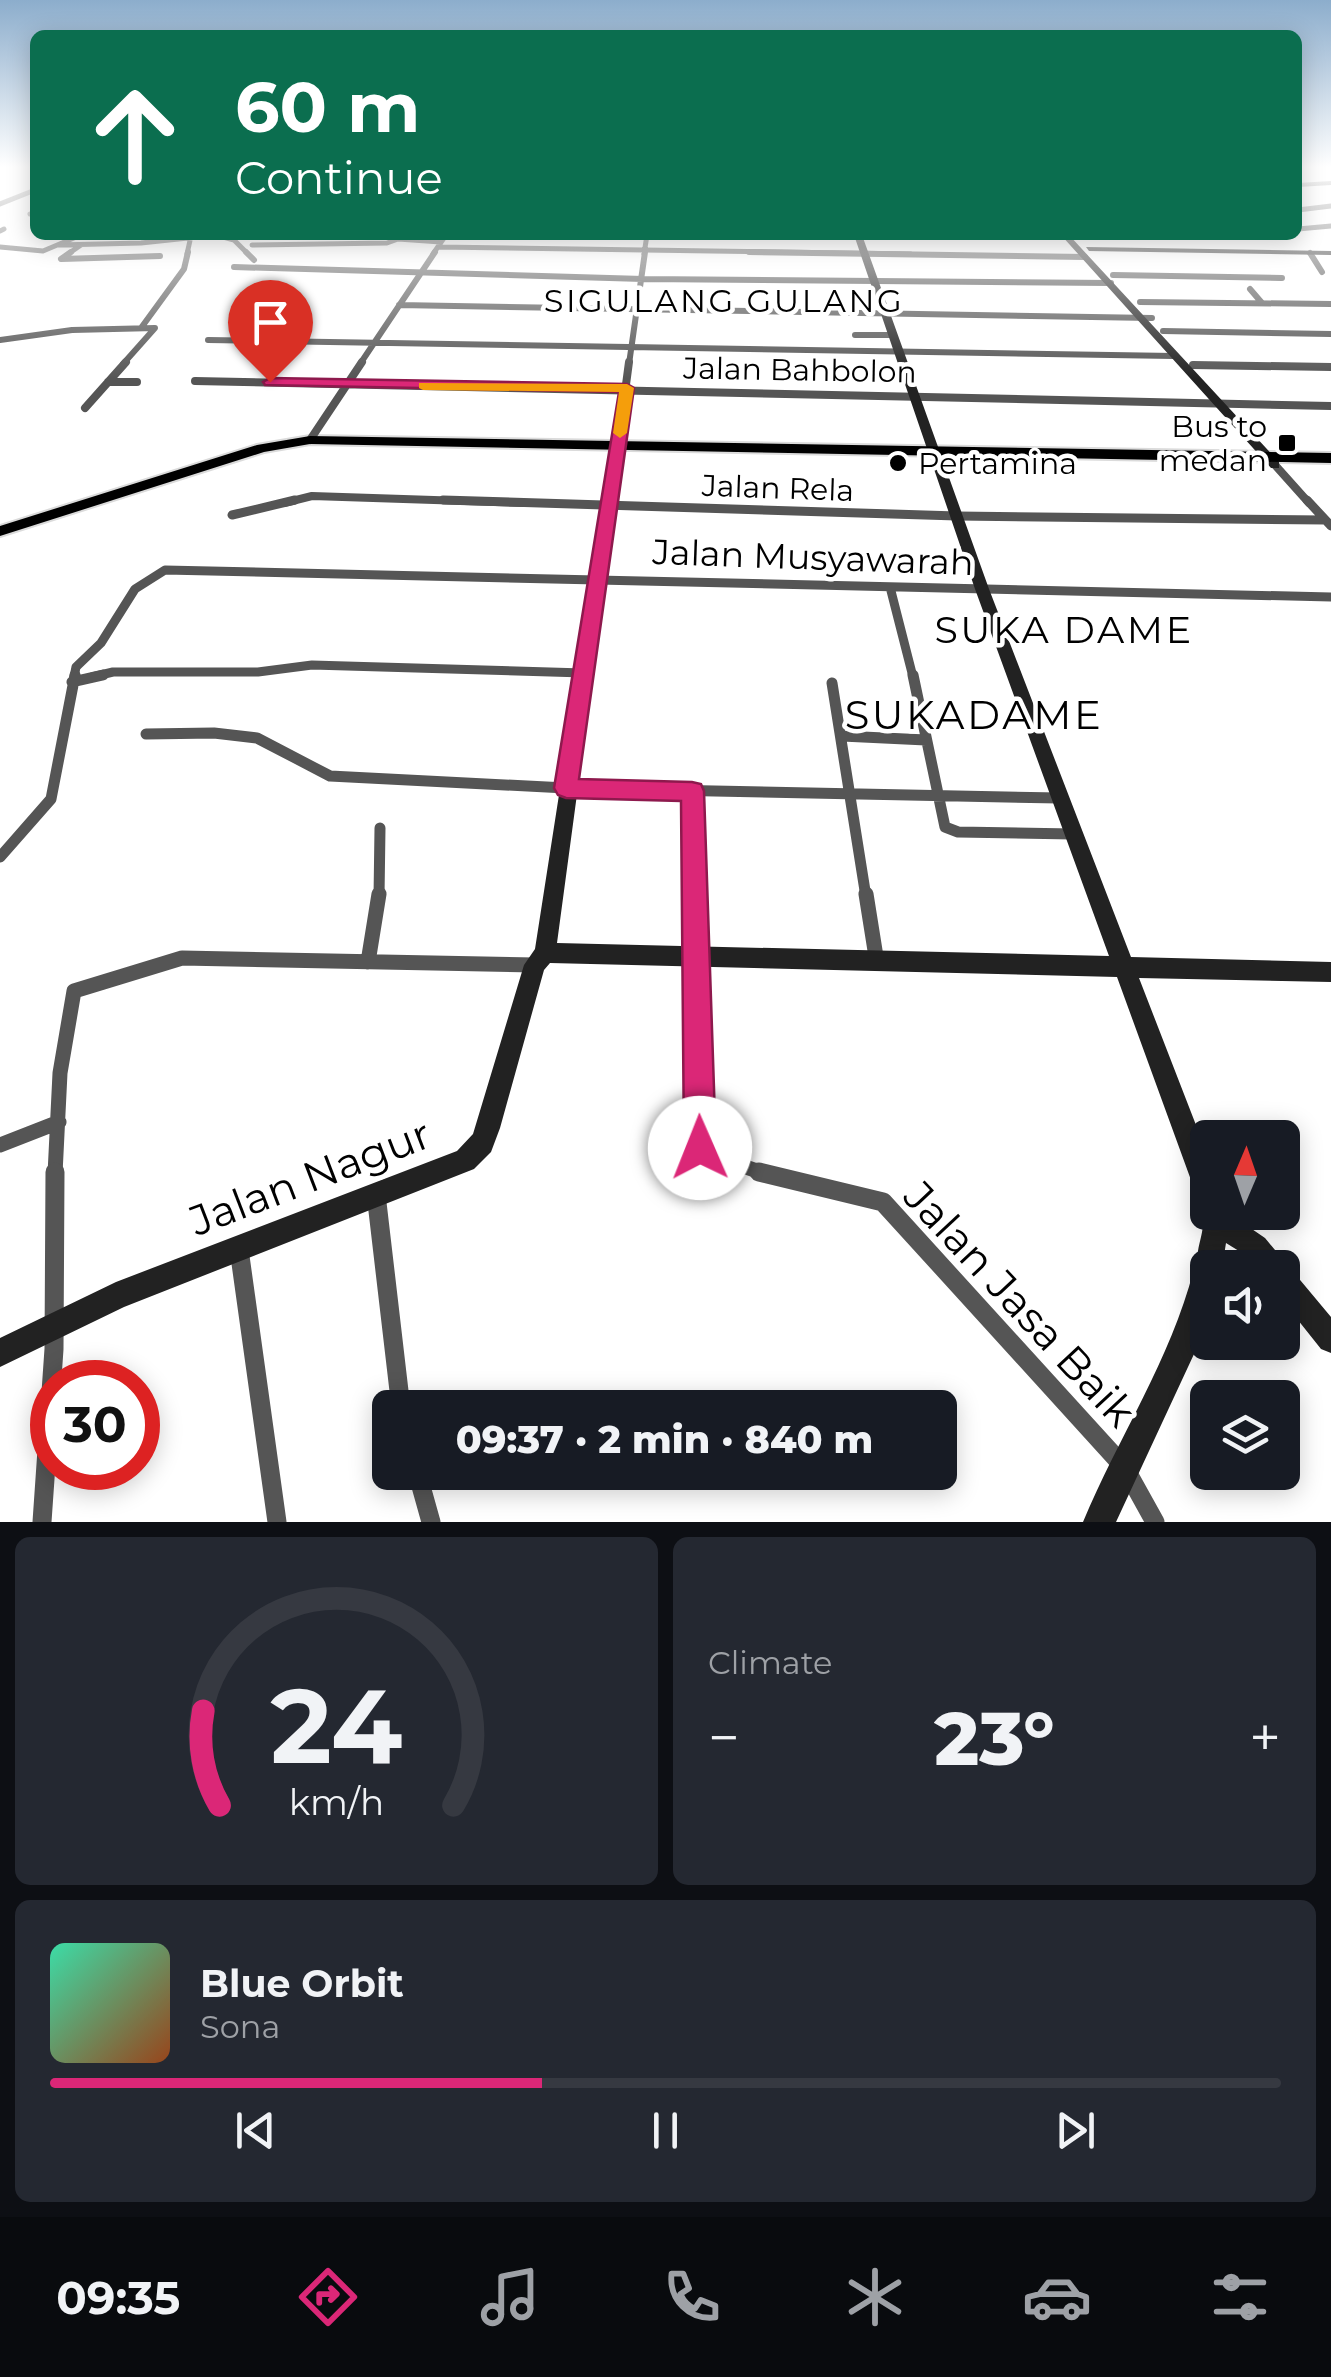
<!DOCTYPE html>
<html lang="en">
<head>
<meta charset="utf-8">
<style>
  body { margin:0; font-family:Montserrat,sans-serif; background:#242831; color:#f1f3f6; height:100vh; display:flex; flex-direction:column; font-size:38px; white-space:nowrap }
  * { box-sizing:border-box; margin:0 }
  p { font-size:32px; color:#9ea1a6 }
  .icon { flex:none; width:55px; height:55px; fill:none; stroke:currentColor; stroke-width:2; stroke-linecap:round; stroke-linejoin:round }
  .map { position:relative; height:1522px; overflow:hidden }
  .sheet { display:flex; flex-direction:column; gap:15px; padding:15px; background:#0d0f14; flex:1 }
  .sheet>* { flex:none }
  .top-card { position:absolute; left:30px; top:30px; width:1272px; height:210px; border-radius:15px; box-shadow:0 5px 25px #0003; background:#0b6e4f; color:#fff; overflow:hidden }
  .needle { width:65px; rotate:2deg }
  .buttons { position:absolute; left:1190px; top:1120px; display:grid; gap:20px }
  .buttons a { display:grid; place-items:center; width:110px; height:110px; border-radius:15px; background:#171b24; box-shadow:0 5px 25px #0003; font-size:50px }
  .speed { position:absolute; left:30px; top:1360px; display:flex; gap:20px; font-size:50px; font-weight:700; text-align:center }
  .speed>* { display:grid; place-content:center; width:130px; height:130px; border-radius:50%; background:#171b24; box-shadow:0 5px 25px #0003; line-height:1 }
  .speed .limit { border:15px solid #d22; background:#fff; color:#111 }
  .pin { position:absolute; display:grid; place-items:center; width:85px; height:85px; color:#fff; margin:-102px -42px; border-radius:50% 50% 50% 0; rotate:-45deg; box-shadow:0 0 10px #0007 }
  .pin .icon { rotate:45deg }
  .me { position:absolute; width:110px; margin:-55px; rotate:359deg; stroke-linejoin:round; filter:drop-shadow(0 0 8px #0008) }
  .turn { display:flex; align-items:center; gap:35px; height:210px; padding:0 40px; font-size:45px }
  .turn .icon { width:130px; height:130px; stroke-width:2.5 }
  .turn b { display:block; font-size:70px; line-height:85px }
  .big { font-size:75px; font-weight:800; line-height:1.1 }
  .sheet .widget { flex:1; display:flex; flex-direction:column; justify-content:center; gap:15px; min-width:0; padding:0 35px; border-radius:15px; background:#242831 }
  .sheet .dial { align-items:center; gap:0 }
  .dial svg { height:260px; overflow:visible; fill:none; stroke:#363941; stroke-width:7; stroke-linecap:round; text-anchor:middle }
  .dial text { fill:#f1f3f6; stroke:none }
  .song { display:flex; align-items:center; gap:30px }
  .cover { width:120px; height:120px; border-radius:15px; background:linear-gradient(135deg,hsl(160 70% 55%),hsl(20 70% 35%)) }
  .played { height:10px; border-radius:5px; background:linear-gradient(90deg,#db2777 40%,#363941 40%) }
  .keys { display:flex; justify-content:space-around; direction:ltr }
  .heat { display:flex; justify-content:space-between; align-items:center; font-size:55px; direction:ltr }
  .sheet .tiles { flex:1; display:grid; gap:15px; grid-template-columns:1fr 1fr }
  .widget:last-child { grid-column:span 2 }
  .trip { position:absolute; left:372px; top:1390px; width:585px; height:100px; border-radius:15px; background:#171b24; box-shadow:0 5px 25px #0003; font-weight:800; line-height:100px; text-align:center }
  .tabs { display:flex; height:160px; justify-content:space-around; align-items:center; background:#090b0e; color:#9ea1a6 }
  .tabs .icon { width:70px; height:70px }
  .tabs .current { color:#db2777 }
  .tabs b { font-size:45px; color:#f1f3f6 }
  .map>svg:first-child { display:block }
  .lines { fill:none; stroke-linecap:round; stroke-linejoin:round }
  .highway-casing { stroke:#dbdbdb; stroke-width:4 }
  .street-far6 { stroke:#555; stroke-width:5 }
  .street-far5 { stroke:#555; stroke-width:6 }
  .street-far4 { stroke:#555; stroke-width:8 }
  .street-far3 { stroke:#555; stroke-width:9 }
  .street-far2 { stroke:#555; stroke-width:11 }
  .street-far1 { stroke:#555; stroke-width:15 }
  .street { stroke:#555; stroke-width:19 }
  .secondary { fill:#222; fill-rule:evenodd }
  .highway { fill:#000; fill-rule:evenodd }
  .route { fill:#db2777; stroke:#8e194d; stroke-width:2.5 }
  .slow { fill:#f59e0b }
  .poi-dot { fill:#000; stroke:#fff; stroke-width:4 }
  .labels { text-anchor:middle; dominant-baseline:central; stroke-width:9; stroke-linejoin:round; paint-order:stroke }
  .far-street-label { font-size:30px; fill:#000; stroke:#fff }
  .far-poi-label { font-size:30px; fill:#000; stroke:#fff; text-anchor:end }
  .far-neighbourhood-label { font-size:32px; letter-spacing:2.5px; fill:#000; stroke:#fff }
  .street-label { font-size:35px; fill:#000; stroke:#fff }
  .neighbourhood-label { font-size:38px; letter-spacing:2.5px; fill:#000; stroke:#fff }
  .quarter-label { font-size:40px; letter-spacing:2.5px; fill:#000; stroke:#fff }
  .near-street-label { font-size:42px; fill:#000; stroke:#fff }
</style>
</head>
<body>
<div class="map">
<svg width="1331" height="1522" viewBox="0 0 1331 1522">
  <rect width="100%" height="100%" fill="#fff"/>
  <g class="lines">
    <defs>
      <path id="highway" d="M 310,436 L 1331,453 L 1331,463 L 310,444 L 264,452 L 0,536 L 0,526 L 257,445 Z"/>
    </defs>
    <use href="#highway" class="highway-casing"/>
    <path class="street-far6" d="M 0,204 L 35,190
      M 1298,210 L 1331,206
      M 30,214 L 35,212
      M 1298,229 L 1331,226
      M 0,231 L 4,229
      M 58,245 L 141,243 L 216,235 L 234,240 L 248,254
      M 252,245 L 387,243 L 398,239 L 441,242
      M 0,247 L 43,251 L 81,235
      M 438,247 L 911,254
      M 68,254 L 81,245
      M 187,254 L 191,236
      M 433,254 L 446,235
      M 644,254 L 647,235"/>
    <path class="street-far5" d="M 71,252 L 61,259 L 160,256
      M 246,252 L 254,260
      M 749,252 L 1085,257
      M 1310,253 L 1322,272
      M 234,267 L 643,279 L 1111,283
      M 1113,275 L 1282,278
      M 1250,289 L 1262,303
      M 1140,302 L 1331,304
      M 399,305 L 1152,318
      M 141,328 L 184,269 L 188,252
      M 1163,331 L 1331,334
      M 855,335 L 892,335
      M 0,340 L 72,330 L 155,328 L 123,364
      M 208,340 L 1174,356
      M 360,364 L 435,252
      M 629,364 L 645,252"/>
    <path class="street-far4" d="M 1193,365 L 1331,367
      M 195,381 L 1331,406
      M 108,382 L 137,382
      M 85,408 L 126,362
      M 619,437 L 629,362
      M 310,440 L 362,362
      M 1275,465 L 1309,503
      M 284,503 L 312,496 L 524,503"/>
    <path class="street-far3" d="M 443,500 L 957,516 L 1325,520
      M 1307,500 L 1331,526
      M 232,515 L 295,500
      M 890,587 L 913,677
      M 74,677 L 76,667 L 101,643 L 135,589 L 165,570 L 1331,597
      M 92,677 L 113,672 L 258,672 L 312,665 L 584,673"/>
    <path class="street-far2" d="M 913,675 L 945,827 L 958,832 L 1073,834
      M 72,682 L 103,675
      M 832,683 L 866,897
      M 146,734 L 214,733 L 257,738 L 330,776 L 566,788 L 1059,798
      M 842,736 L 926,740
      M 692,791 L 695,897
      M 0,857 L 51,799 L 75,675
      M 379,897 L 380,828"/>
    <path class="street-far1" d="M 695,894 L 702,1152 L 766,1174
      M 866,894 L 877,963
      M 368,962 L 379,894
      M 0,1145 L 59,1122
      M 55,1174 L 60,1073 L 74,991 L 182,958 L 535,965"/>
    <path class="street" d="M 759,1172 L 883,1202 L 1125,1468 L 1155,1522
      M 376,1194 L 401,1408
      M 239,1249 L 277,1522
      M 417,1472 L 431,1522
      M 42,1522 L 54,1349 L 55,1172"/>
    <path class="secondary" d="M 1331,181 L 1331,185 L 1298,187 L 1298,183 Z
      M 854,235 L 862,235 L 989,589 L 1131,957 L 1331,962 L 1331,982 L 1139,978 L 1208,1156 L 1208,1212 L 1227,1212 L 1265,1238 L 1331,1317 L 1331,1353 L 1321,1349 L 1282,1300 L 1282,1268 L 1256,1268 L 1247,1256 L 1226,1243 L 1222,1268 L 1208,1268 L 1208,1317 L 1201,1339 L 1116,1522 L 1083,1522 C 1121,1431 1178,1349 1198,1251 C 1200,1238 1206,1225 1201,1213 L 1206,1203 L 1199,1200 L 1195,1191 L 1117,977 L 550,963 L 544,970 L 500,1128 L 491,1152 L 474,1169 L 124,1307 L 0,1367 L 0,1338 L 116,1282 L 457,1151 L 473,1134 L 524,965 L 535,949 L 615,435 L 625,437 L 557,943 L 1109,956 L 975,589 Z
      M 1061,235 L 1069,235 L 1279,462 L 1279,468 L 1271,468 Z
      M 1086,247 L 1331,251 L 1331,255 L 1089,251 Z"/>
    <use href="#highway" class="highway"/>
  </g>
  <linearGradient id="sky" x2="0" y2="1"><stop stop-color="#8cadcc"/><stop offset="0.44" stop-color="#fff"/><stop offset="1" stop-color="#fff" stop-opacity="0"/></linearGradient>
  <rect width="1331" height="379" fill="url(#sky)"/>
  <path class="route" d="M 270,378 L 627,384 L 634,388 L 579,779 L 692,782 L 701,784 L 704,791 L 716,1148 L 711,1159 L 700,1164 L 689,1159 L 684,1148 L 681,801 L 566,798 L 558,795 L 554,788 L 619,392 L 265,385 L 263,382 Z"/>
  <path class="slow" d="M 419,383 L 627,384 L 634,388 L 627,433 L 620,438 L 613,433 L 619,392 L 423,390 L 419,388 Z"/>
  <g class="poi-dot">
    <rect x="1277" y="433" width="20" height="20" rx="5"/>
    <circle cx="898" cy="463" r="10"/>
  </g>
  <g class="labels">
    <g class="far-street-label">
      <text transform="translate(800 370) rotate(1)">Jalan Bahbolon</text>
      <text transform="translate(778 488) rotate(2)">Jalan Rela</text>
    </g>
    <g class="far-poi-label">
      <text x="1267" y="426">Bus to<tspan x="1267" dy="34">medan</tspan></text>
      <text x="918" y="463" text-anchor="start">Pertamina</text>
    </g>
    <g class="far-neighbourhood-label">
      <text x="724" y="300">SIGULANG GULANG</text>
    </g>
    <g class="street-label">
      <text transform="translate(813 557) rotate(2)">Jalan Musyawarah</text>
    </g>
    <g class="neighbourhood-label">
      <text x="1064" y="629">SUKA DAME</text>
    </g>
    <g class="quarter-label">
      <text x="974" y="714">SUKADAME</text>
    </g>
    <g class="near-street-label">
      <text transform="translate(310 1177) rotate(-21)">Jalan Nagur</text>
      <text transform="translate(1020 1304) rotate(47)">Jalan Jasa Baik</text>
    </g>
  </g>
</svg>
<div class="buttons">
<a><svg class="needle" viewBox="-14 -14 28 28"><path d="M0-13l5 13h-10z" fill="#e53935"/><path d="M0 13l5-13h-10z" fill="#9ea1a6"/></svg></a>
<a><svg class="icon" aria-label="sound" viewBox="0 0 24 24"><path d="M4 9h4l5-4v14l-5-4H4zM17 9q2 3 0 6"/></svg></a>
<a><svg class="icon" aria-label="layers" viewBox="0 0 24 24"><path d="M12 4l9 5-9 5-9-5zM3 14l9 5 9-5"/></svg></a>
</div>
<div class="speed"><div class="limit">30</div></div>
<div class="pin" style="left:270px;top:382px;background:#d93025"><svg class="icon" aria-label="arrive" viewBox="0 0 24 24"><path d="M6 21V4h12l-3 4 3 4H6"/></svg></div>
<svg class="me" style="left:700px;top:1148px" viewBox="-20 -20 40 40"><circle r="19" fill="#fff"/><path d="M0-13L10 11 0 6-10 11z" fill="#db2777"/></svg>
<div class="trip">09:37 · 2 min · 840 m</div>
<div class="top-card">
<div class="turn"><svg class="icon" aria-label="ahead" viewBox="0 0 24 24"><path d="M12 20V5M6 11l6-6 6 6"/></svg><div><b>60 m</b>Continue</div></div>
</div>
</div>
<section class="sheet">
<div class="tiles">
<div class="widget dial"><svg viewBox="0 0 100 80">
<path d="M14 69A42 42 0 1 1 86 69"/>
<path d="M14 69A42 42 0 0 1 9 40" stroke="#db2777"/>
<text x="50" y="56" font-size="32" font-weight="700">24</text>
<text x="50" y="72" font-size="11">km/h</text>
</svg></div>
<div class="widget"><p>Climate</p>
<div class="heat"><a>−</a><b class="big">23°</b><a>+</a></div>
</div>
<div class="widget">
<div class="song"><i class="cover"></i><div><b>Blue Orbit</b><p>Sona</p></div></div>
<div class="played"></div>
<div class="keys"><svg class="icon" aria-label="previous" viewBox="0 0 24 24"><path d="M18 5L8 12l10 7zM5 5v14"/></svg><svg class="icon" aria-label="pause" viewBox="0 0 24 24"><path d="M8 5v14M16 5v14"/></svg><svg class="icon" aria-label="next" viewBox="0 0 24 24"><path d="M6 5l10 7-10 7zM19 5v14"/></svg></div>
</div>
</div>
</section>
<nav class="tabs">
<b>09:35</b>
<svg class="icon current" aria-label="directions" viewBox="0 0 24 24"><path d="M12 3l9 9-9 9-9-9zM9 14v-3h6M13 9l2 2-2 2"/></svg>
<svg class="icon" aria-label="music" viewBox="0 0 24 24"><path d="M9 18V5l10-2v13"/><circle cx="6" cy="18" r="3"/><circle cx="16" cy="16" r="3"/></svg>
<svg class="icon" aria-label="phone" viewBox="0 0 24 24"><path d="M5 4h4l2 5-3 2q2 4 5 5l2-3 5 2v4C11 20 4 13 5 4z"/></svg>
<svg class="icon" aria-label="climate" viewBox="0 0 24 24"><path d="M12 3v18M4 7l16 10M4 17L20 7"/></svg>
<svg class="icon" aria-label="car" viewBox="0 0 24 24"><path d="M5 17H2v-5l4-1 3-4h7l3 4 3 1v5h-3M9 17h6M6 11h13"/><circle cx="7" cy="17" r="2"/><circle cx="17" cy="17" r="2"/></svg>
<svg class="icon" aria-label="filters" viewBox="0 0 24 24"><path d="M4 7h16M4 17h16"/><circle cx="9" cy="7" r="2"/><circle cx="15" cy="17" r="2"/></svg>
</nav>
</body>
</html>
